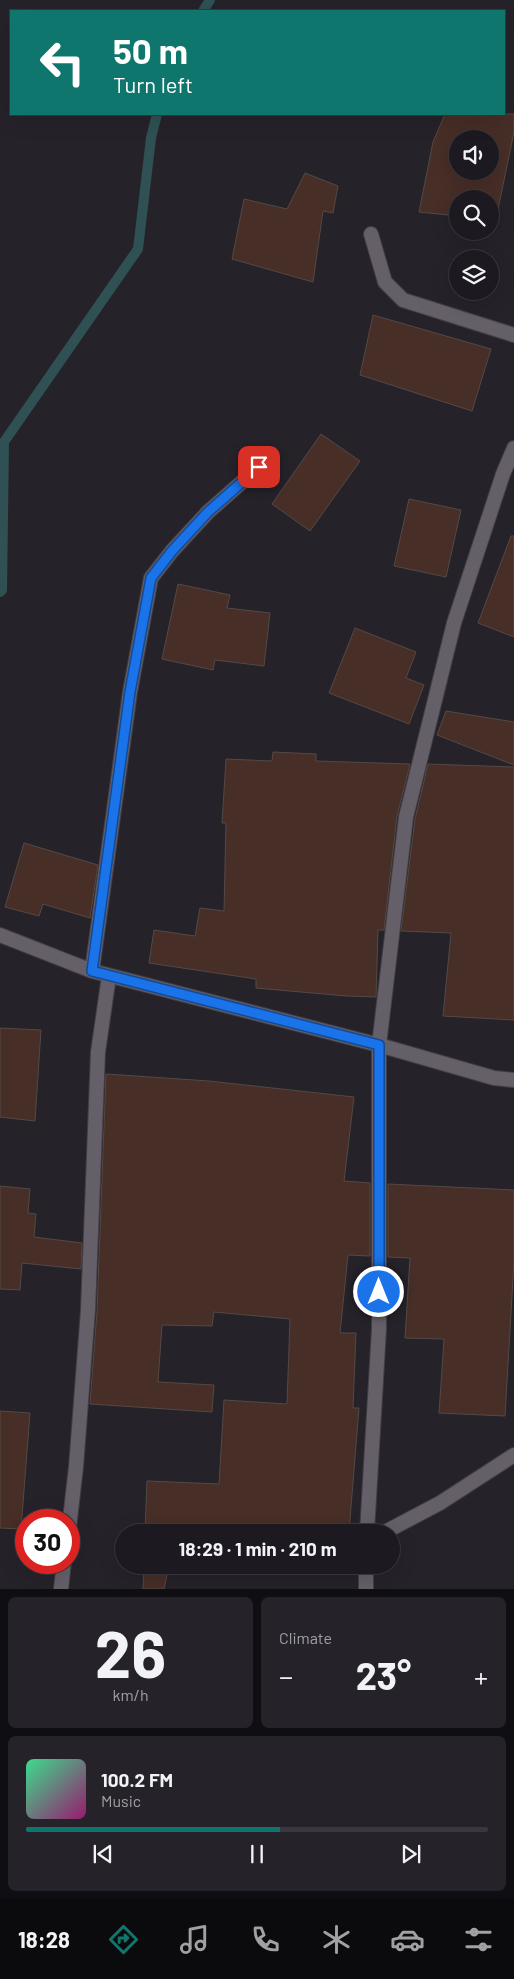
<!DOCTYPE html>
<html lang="en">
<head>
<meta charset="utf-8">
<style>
  body { margin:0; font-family:Barlow,sans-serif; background:#252329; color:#f1f3f6; height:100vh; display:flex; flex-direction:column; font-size:19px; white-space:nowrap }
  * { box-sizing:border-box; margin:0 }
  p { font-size:16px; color:#a0a1a5 }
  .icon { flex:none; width:28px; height:28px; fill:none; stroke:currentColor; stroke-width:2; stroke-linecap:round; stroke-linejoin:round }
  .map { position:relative; height:1589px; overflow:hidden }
  .drawer { display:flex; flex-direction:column; gap:8px; padding:8px; background:#0f0e12; flex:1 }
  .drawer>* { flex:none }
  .top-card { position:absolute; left:10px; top:10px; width:495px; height:105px; border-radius:0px; box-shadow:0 5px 20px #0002,0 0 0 1px #3a383e; background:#0f766e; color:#fff; overflow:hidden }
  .fabs { position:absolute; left:449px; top:130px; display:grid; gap:10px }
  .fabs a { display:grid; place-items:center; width:50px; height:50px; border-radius:50%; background:#1c1a20; box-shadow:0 5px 20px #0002,0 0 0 1px #3a383e; font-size:25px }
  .speed { position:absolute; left:15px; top:1509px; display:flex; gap:10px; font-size:25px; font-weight:700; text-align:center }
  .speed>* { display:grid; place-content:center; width:65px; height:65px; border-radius:50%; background:#1c1a20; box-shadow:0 5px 20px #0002,0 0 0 1px #3a383e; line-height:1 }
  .speed .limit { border:8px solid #d22; background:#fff; color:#111 }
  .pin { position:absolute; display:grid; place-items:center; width:42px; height:42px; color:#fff; margin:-21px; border-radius:10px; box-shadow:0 2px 8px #0006 }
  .me { position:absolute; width:55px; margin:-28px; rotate:0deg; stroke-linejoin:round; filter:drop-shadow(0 0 4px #0008) }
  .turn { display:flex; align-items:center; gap:18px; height:105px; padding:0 20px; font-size:22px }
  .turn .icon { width:65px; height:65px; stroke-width:2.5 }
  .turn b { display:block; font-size:35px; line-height:42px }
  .big { font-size:38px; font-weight:700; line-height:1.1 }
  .drawer .tile { flex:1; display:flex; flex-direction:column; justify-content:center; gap:8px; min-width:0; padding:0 18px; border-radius:8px; background:#252329 }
  .drawer .dial { align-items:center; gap:0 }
  .dial b { font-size:65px; line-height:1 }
  .song { display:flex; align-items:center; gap:15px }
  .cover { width:60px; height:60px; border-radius:8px; background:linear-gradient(135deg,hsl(150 70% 55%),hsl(320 70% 35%)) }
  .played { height:5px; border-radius:2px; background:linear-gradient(90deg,#0f766e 55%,#3a383e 55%) }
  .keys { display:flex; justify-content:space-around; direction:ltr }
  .heat { display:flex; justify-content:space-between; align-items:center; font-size:28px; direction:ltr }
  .drawer .tiles { flex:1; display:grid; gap:8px; grid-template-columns:1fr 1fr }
  .tile:last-child { grid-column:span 2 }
  .trip { position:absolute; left:115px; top:1524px; width:285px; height:50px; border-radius:25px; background:#1c1a20; box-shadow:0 5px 20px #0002,0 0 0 1px #3a383e; font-weight:700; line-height:50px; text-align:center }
  .menu { display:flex; height:80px; justify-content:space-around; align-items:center; background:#0b0a0d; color:#a0a1a5 }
  .menu .icon { width:35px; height:35px }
  .menu .active { color:#0f766e }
  .menu b { font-size:22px; color:#f1f3f6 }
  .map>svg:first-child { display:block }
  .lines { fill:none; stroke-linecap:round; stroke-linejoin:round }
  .stream { stroke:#2f5154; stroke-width:10 }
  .building { fill:#472e27; stroke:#544946; fill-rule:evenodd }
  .minor-casing { stroke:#423e45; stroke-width:16 }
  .minor { stroke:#645f68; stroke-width:14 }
  .route-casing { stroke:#114b97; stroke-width:12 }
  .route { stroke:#1a73e8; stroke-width:9 }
</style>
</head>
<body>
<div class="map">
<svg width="514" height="1589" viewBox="0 0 514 1589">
  <rect width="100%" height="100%" fill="#26222a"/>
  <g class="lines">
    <path class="stream" d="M 203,11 L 210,0
      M 0,592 L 2,590 L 4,442 L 138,249 L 151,138 L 157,114"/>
  </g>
  <path class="building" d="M 445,114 L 514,114 L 514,132 L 496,219 L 490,219 L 490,199 L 458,199 L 458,216 L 419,212 L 433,142 ZM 458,139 L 490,139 L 490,171 L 458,171 Z
    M 305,173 L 338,186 L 333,213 L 323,211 L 313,282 L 232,259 L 244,199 L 287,209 Z
    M 373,315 L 491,349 L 472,411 L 360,375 Z
    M 321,434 L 360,461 L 310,531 L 272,504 Z
    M 409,499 L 461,510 L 446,577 L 394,566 Z
    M 511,536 L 514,536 L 514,637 L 478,623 Z
    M 178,584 L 230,595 L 227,608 L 270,613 L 264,666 L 215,660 L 213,670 L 162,659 Z
    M 355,628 L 416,652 L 406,678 L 424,685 L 409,724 L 329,693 Z
    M 446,711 L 514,722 L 514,765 L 437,735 Z
    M 273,752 L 316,754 L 316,761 L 410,764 L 397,816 L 384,930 L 378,930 L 376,997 L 346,996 L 256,988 L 256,979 L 149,963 L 154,930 L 195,936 L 200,908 L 224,911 L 226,823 L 222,823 L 226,759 L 272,761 Z
    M 428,764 L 514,767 L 514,1020 L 443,1016 L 451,933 L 401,931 L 415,819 Z
    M 24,843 L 98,865 L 90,918 L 43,904 L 39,916 L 5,907 Z
    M 0,1028 L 41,1030 L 35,1121 L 0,1117 Z
    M 106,1074 L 209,1081 L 354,1097 L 344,1181 L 370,1183 L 370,1256 L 348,1255 L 340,1333 L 356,1333 L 353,1408 L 359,1408 L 349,1532 L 145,1532 L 147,1481 L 219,1484 L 224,1400 L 287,1404 L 290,1319 L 214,1312 L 212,1326 L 162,1325 L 158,1382 L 214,1385 L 212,1412 L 90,1404 L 97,1311 Z
    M 388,1184 L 514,1190 L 514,1261 L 505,1416 L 439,1413 L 444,1339 L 405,1338 L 410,1258 L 388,1257 Z
    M 0,1186 L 30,1189 L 28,1213 L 36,1214 L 34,1237 L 82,1243 L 81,1269 L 22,1263 L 20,1290 L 0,1289 Z
    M 0,1411 L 30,1413 L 21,1529 L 0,1528 Z
    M 144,1565 L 169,1565 L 164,1589 L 143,1589 Z"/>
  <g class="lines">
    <defs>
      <path id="minor" d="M 371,234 L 385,282 L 403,300 L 514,335
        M 0,935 L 92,971 L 379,1045 L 494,1078 L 514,1080
        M 92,971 L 130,692 L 151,578 L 172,551 L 208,512 L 259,467
        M 69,1528 L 76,1467 L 88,1310 L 98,1052 L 109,976
        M 367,1532 L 379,1329 L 379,1045 L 406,817 L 454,623 L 503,474 L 514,448
        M 385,1532 L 440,1503 L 514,1455
        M 366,1565 L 366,1589
        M 61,1589 L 64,1562"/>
    </defs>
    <use href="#minor" class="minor-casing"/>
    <use href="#minor" class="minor"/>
  </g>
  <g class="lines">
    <defs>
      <path id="route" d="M 259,467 L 208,512 L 172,551 L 151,578 L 130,692 L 92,971 L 379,1045 L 379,1292"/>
    </defs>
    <use href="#route" class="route-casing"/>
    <use href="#route" class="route"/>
  </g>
</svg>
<div class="fabs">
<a><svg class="icon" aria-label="sound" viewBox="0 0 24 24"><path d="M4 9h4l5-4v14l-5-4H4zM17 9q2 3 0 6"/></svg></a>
<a><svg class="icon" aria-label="search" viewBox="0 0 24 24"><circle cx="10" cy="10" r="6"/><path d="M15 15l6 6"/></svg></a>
<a><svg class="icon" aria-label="layers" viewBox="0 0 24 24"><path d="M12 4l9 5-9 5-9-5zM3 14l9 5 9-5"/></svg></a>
</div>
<div class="speed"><div class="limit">30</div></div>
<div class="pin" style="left:259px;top:467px;background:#d93025"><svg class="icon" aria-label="arrive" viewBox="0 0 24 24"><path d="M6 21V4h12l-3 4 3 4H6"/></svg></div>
<svg class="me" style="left:379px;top:1292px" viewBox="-20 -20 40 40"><circle r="17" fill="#1a73e8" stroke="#fff" stroke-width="3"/><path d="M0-11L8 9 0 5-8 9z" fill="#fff"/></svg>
<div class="trip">18:29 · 1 min · 210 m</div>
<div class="top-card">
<div class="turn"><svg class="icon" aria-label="left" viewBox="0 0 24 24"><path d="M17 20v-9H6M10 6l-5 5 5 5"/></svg><div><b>50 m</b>Turn left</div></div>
</div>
</div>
<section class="drawer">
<div class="tiles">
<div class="tile dial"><b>26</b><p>km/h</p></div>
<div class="tile"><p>Climate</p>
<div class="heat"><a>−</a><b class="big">23°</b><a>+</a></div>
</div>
<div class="tile">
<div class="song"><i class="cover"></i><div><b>100.2 FM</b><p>Music</p></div></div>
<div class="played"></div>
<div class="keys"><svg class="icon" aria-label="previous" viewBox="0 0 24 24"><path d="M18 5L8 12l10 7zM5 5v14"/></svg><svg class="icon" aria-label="pause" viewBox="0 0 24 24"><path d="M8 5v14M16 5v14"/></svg><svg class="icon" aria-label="next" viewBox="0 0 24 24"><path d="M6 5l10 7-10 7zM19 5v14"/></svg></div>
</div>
</div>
</section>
<nav class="menu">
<b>18:28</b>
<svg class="icon active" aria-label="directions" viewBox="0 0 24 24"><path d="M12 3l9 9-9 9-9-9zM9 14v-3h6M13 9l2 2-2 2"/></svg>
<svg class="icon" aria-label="music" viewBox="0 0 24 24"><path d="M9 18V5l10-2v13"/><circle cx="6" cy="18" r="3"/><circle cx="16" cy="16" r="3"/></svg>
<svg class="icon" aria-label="phone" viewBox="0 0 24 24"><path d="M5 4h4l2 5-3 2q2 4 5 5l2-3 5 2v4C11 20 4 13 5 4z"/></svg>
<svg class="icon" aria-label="climate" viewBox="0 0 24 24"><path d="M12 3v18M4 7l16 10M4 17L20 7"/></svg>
<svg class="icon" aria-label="car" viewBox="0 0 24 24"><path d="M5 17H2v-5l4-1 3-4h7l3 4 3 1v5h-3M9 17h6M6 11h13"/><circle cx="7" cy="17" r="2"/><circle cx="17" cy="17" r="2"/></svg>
<svg class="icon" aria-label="filters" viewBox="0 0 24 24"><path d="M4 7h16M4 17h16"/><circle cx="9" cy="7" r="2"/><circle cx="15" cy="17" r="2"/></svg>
</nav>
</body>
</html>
